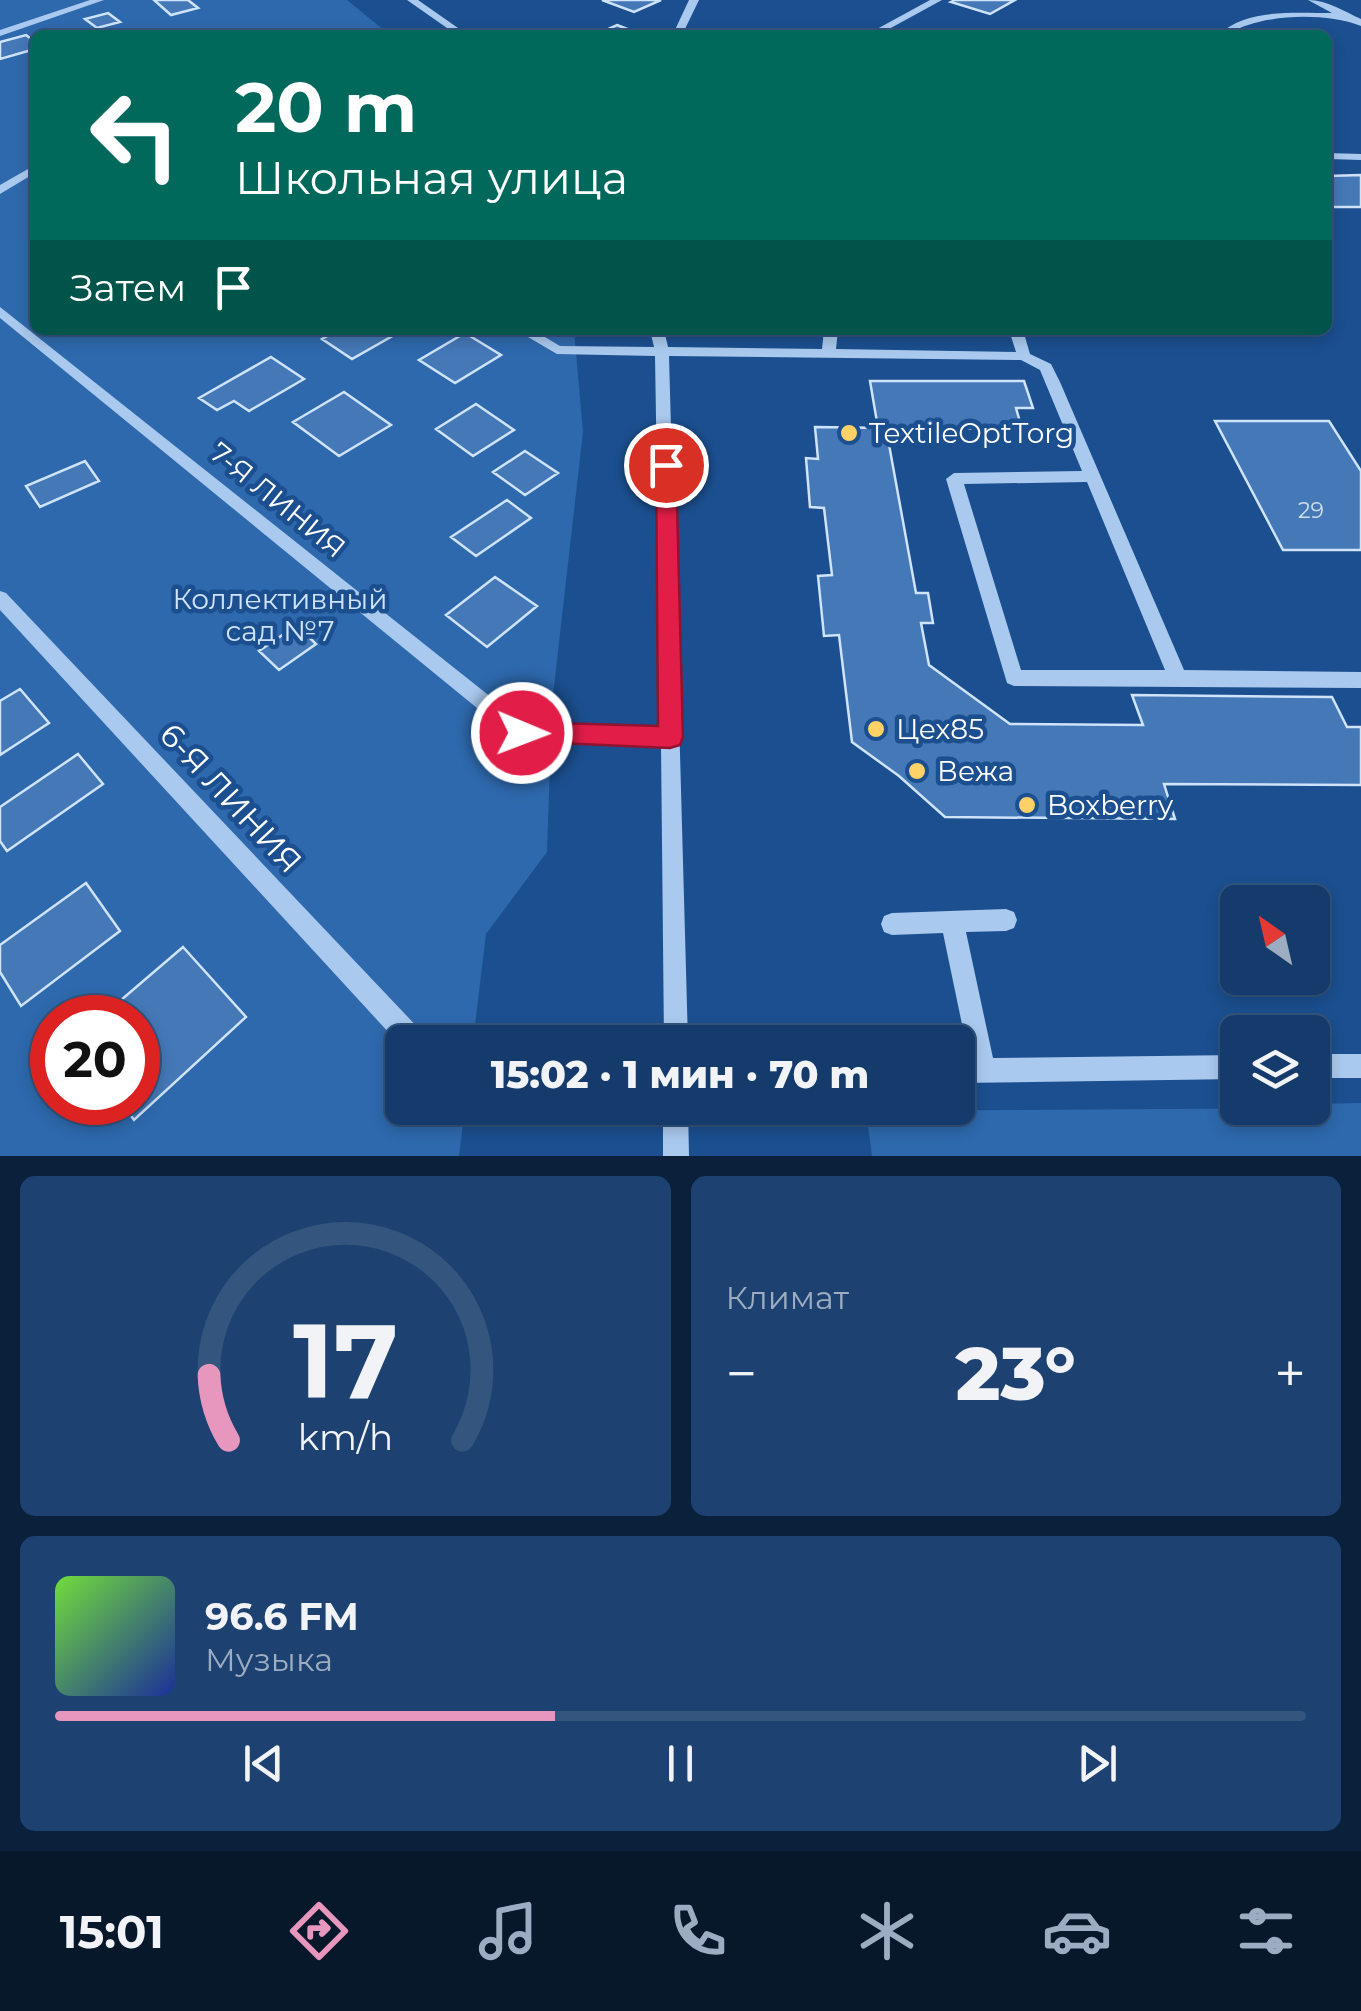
<!DOCTYPE html>
<html lang="ru">
<head>
<meta charset="utf-8">
<style>
  body { margin:0; font-family:Montserrat,sans-serif; background:#1d4271; color:#f1f3f6; height:100vh; display:flex; flex-direction:column; font-size:38px; white-space:nowrap }
  * { box-sizing:border-box; margin:0 }
  p { font-size:32px; color:#9dadc1 }
  .icon { flex:none; width:55px; height:55px; fill:none; stroke:currentColor; stroke-width:2; stroke-linecap:round; stroke-linejoin:round }
  .map { position:relative; height:1156px; overflow:hidden }
  .sheet { display:flex; flex-direction:column; gap:20px; padding:20px; background:#0b203b; flex:1 }
  .sheet>* { flex:none }
  .top-card { position:absolute; left:30px; top:30px; width:1302px; height:305px; border-radius:15px; box-shadow:0 5px 15px #0003,0 0 0 2px #33557e; background:#00695c; color:#fff; overflow:hidden }
  .needle { width:65px; rotate:326deg }
  .buttons { position:absolute; left:1220px; top:885px; display:grid; gap:20px }
  .buttons a { display:grid; place-items:center; width:110px; height:110px; border-radius:15px; background:#143b6b; box-shadow:0 5px 15px #0003,0 0 0 2px #33557e; font-size:50px }
  .speed { position:absolute; left:30px; top:995px; display:flex; gap:20px; font-size:50px; font-weight:700; text-align:center }
  .speed>* { display:grid; place-content:center; width:130px; height:130px; border-radius:50%; background:#143b6b; box-shadow:0 5px 15px #0003,0 0 0 2px #33557e; line-height:1 }
  .speed .limit { border:15px solid #d22; background:#fff; color:#111 }
  .pin { position:absolute; display:grid; place-items:center; width:85px; height:85px; color:#fff; margin:-42px; border:5px solid #fff; border-radius:50%; box-shadow:0 2px 10px #0007 }
  .me { position:absolute; width:110px; margin:-55px; rotate:91deg; stroke-linejoin:round; filter:drop-shadow(0 0 8px #0008) }
  .turn { display:flex; align-items:center; gap:35px; height:210px; padding:0 40px; font-size:45px }
  .turn .icon { width:130px; height:130px; stroke-width:2.5 }
  .turn b { display:block; font-size:70px; line-height:85px }
  .then { display:flex; align-items:center; height:95px; padding:0 40px; background:#0003; gap:20px; font-size:38px }
  .big { font-size:75px; font-weight:800; line-height:1.1 }
  .sheet .tile { flex:1; display:flex; flex-direction:column; justify-content:center; gap:15px; min-width:0; padding:0 35px; border-radius:15px; background:#1d4271 }
  .sheet .dial { align-items:center; gap:0 }
  .dial svg { height:260px; overflow:visible; fill:none; stroke:#33557e; stroke-width:7; stroke-linecap:round; text-anchor:middle }
  .dial text { fill:#f1f3f6; stroke:none }
  .song { display:flex; align-items:center; gap:30px }
  .cover { width:120px; height:120px; border-radius:15px; background:linear-gradient(135deg,hsl(100 70% 55%),hsl(230 70% 35%)) }
  .played { height:10px; border-radius:5px; background:linear-gradient(90deg,#e797bd 40%,#33557e 40%) }
  .keys { display:flex; justify-content:space-around; direction:ltr }
  .heat { display:flex; justify-content:space-between; align-items:center; font-size:55px; direction:ltr }
  .sheet .tiles { flex:1; display:grid; gap:20px; grid-template-columns:1fr 1fr }
  .tile:last-child { grid-column:span 2 }
  .trip { position:absolute; left:385px; top:1025px; width:590px; height:100px; border-radius:15px; background:#143b6b; box-shadow:0 5px 15px #0003,0 0 0 2px #33557e; font-weight:800; line-height:100px; text-align:center }
  .dock { display:flex; height:160px; justify-content:space-around; align-items:center; background:#08182b; color:#9dadc1 }
  .dock .icon { width:70px; height:70px }
  .dock .selected { color:#e797bd }
  .dock b { font-size:45px; color:#f1f3f6 }
  .map>svg:first-child { display:block }
  .green { fill:#2e69ad; fill-rule:evenodd }
  .building { fill:#4478b7; stroke:#cfe3fa; stroke-width:2.5 }
  .lines { fill:none; stroke-linecap:round; stroke-linejoin:round }
  .minor { fill:#a9c9ee; fill-rule:evenodd }
  .route { fill:#e11d48; stroke:#92132f; stroke-width:2.5 }
  .poi-dot { fill:#ffd166; stroke:#1b4f8f; stroke-width:4 }
  .labels { text-anchor:middle; dominant-baseline:central; stroke-width:9; stroke-linejoin:round; paint-order:stroke }
  .number-label { font-size:22px; fill:#d0dded }
  .poi-label { font-size:28px; fill:#fff; stroke:#1b4f8f; text-anchor:start }
  .street-label { font-size:28px; fill:#fff; stroke:#1b4f8f }
  .park-label { font-size:28px; fill:#cfe3fa; stroke:#1b4f8f }
  .near-street-label { font-size:32px; fill:#fff; stroke:#1b4f8f }
</style>
</head>
<body>
<div class="map">
<svg width="1361" height="1156" viewBox="0 0 1361 1156">
  <rect width="100%" height="100%" fill="#1b4f8f"/>
  <path class="green" d="M 0,0 L 347,0 L 390,35 L 35,35 L 35,330 L 574,330 L 583,432 L 552,704 L 547,852 L 486,934 L 473,1042 L 402,1042 L 402,1108 L 465,1108 L 459,1156 L 0,1156 ZM 52,1018 L 138,1018 L 138,1102 L 52,1102 Z
    M 1361,1103 L 1361,1156 L 872,1156 L 866,1111 L 1312,1108 L 1313,1104 Z"/>
  <path class="building" d="M 154,0 L 188,0 L 198,8 L 171,15 Z
    M 602,0 L 661,0 L 634,12 Z
    M 955,0 L 1015,0 L 990,14 L 951,2 Z
    M 108,13 L 120,22 L 97,28 L 85,19 Z
    M 617,25 L 635,32 L 643,35 L 595,35 Z
    M 26,35 L 35,42 L 35,49 L 0,59 L 0,42 Z
    M 1361,175 L 1361,207 L 1328,207 L 1328,176 Z
    M 338,330 L 403,330 L 352,359 L 322,339 Z
    M 465,333 L 501,355 L 455,383 L 419,360 Z
    M 271,357 L 304,379 L 249,411 L 234,401 L 217,410 L 199,398 Z
    M 870,381 L 1024,381 L 1033,408 L 1016,408 L 1022,429 L 878,428 Z
    M 344,392 L 391,425 L 339,456 L 293,422 Z
    M 476,404 L 514,430 L 473,456 L 436,429 Z
    M 1215,421 L 1329,421 L 1361,471 L 1361,550 L 1283,550 Z
    M 815,427 L 886,428 L 916,593 L 928,593 L 933,623 L 921,623 L 929,665 L 1010,724 L 1143,725 L 1132,695 L 1332,697 L 1347,727 L 1361,727 L 1361,785 L 1164,784 L 1175,819 L 945,817 L 899,776 L 852,742 L 839,635 L 824,636 L 818,576 L 832,575 L 824,508 L 810,507 L 806,458 L 818,459 Z
    M 525,451 L 558,473 L 525,495 L 493,472 Z
    M 85,461 L 99,481 L 40,507 L 26,486 Z
    M 507,500 L 531,518 L 476,556 L 451,537 Z
    M 495,577 L 537,606 L 487,647 L 446,615 Z
    M 297,625 L 316,644 L 279,670 L 259,651 Z
    M 20,689 L 49,723 L 0,755 L 0,701 Z
    M 78,754 L 103,784 L 7,851 L 0,841 L 0,807 Z
    M 86,883 L 120,931 L 21,1006 L 0,972 L 0,945 Z
    M 183,947 L 246,1017 L 134,1120 L 121,1102 L 138,1102 L 138,1018 L 100,1018 Z"/>
  <g class="lines">
    <path class="minor" d="M 90,0 L 104,0 L 0,36 L 0,30 Z
      M 407,0 L 418,0 L 468,35 L 457,35 Z
      M 689,0 L 699,0 L 684,31 L 692,35 L 678,35 L 674,32 Z
      M 930,0 L 942,0 L 878,35 L 866,35 Z
      M 1308,0 C 1328,0 1345,12 1361,19 L 1361,26 C 1329,14 1282,14 1248,25 C 1237,28 1231,35 1218,35 C 1247,8 1295,13 1332,13 Z
      M 1069,32 L 1096,32 L 1101,35 L 1064,35 Z
      M 1328,153 L 1361,154 L 1361,160 L 1328,159 Z
      M 35,165 L 35,173 L 0,194 L 0,185 Z
      M 0,307 L 526,725 L 661,728 L 655,356 L 557,354 L 516,330 L 533,330 L 560,346 L 654,347 L 650,330 L 664,330 L 668,347 L 822,349 L 824,330 L 838,330 L 836,349 L 1016,352 L 1009,330 L 1023,330 L 1030,354 L 1051,364 L 1060,382 L 1184,670 L 1361,672 L 1361,688 L 1014,686 L 1007,683 L 946,479 L 954,473 L 1082,471 L 1040,370 L 1021,360 L 669,356 L 688,1042 L 664,1042 L 661,745 L 515,739 L 0,318 ZM 1087,482 L 1165,670 L 1021,670 L 964,484 Z
      M 0,591 L 6,593 L 423,1033 L 426,1042 L 402,1042 L 402,1047 L 0,610 Z
      M 1006,909 L 1014,912 L 1017,920 L 1014,928 L 1006,931 L 966,932 L 993,1058 L 1238,1055 L 1238,1079 L 958,1083 L 958,1059 L 969,1058 L 943,933 L 892,935 L 884,932 L 881,924 L 884,916 L 892,913 Z
      M 1312,1054 L 1361,1054 L 1361,1078 L 1312,1078 Z
      M 663,1108 L 688,1108 L 689,1156 L 663,1156 Z"/>
  </g>
  <path class="route" d="M 666,458 L 676,465 L 683,737 L 680,745 L 670,748 L 513,741 L 509,733 L 513,725 L 522,722 L 658,726 L 656,465 Z"/>
  <g class="poi-dot">
    <circle cx="849" cy="433" r="10"/>
    <circle cx="876" cy="729" r="10"/>
    <circle cx="917" cy="771" r="10"/>
    <circle cx="1027" cy="805" r="10"/>
  </g>
  <g class="labels">
    <g class="number-label">
      <text x="1311" y="510">29</text>
    </g>
    <g class="poi-label">
      <text x="869" y="433">TextileOptTorg</text>
      <text x="896" y="729">Цех85</text>
      <text x="937" y="771">Вежа</text>
      <text x="1047" y="805">Boxberry</text>
    </g>
    <g class="street-label">
      <text transform="translate(278 500) rotate(39)">7-Я ЛИНИЯ</text>
    </g>
    <g class="park-label">
      <text x="280" y="599">Коллективный<tspan x="280" dy="32">сад №7</tspan></text>
    </g>
    <g class="near-street-label">
      <text transform="translate(231 798) rotate(47)">6-Я ЛИНИЯ</text>
    </g>
  </g>
</svg>
<div class="buttons">
<a><svg class="needle" viewBox="-14 -14 28 28"><path d="M0-13l5 13h-10z" fill="#e53935"/><path d="M0 13l5-13h-10z" fill="#9dadc1"/></svg></a>
<a><svg class="icon" aria-label="layers" viewBox="0 0 24 24"><path d="M12 4l9 5-9 5-9-5zM3 14l9 5 9-5"/></svg></a>
</div>
<div class="speed"><div class="limit">20</div></div>
<div class="pin" style="left:666px;top:465px;background:#d93025"><svg class="icon" aria-label="arrive" viewBox="0 0 24 24"><path d="M6 21V4h12l-3 4 3 4H6"/></svg></div>
<svg class="me" style="left:522px;top:733px" viewBox="-20 -20 40 40"><circle r="17" fill="#e11d48" stroke="#fff" stroke-width="3"/><path d="M0-11L8 9 0 5-8 9z" fill="#fff"/></svg>
<div class="trip">15:02 · 1 мин · 70 m</div>
<div class="top-card">
<div class="turn"><svg class="icon" aria-label="left" viewBox="0 0 24 24"><path d="M17 20v-9H6M10 6l-5 5 5 5"/></svg><div><b>20 m</b>Школьная улица</div></div>
<div class="then">Затем<svg class="icon" aria-label="arrive" viewBox="0 0 24 24"><path d="M6 21V4h12l-3 4 3 4H6"/></svg></div>
</div>
</div>
<section class="sheet">
<div class="tiles">
<div class="tile dial"><svg viewBox="0 0 100 80">
<path d="M14 69A42 42 0 1 1 86 69"/>
<path d="M14 69A42 42 0 0 1 8 49" stroke="#e797bd"/>
<text x="50" y="56" font-size="32" font-weight="700">17</text>
<text x="50" y="72" font-size="11">km/h</text>
</svg></div>
<div class="tile"><p>Климат</p>
<div class="heat"><a>−</a><b class="big">23°</b><a>+</a></div>
</div>
<div class="tile">
<div class="song"><i class="cover"></i><div><b>96.6 FM</b><p>Музыка</p></div></div>
<div class="played"></div>
<div class="keys"><svg class="icon" aria-label="previous" viewBox="0 0 24 24"><path d="M18 5L8 12l10 7zM5 5v14"/></svg><svg class="icon" aria-label="pause" viewBox="0 0 24 24"><path d="M8 5v14M16 5v14"/></svg><svg class="icon" aria-label="next" viewBox="0 0 24 24"><path d="M6 5l10 7-10 7zM19 5v14"/></svg></div>
</div>
</div>
</section>
<nav class="dock">
<b>15:01</b>
<svg class="icon selected" aria-label="directions" viewBox="0 0 24 24"><path d="M12 3l9 9-9 9-9-9zM9 14v-3h6M13 9l2 2-2 2"/></svg>
<svg class="icon" aria-label="music" viewBox="0 0 24 24"><path d="M9 18V5l10-2v13"/><circle cx="6" cy="18" r="3"/><circle cx="16" cy="16" r="3"/></svg>
<svg class="icon" aria-label="phone" viewBox="0 0 24 24"><path d="M5 4h4l2 5-3 2q2 4 5 5l2-3 5 2v4C11 20 4 13 5 4z"/></svg>
<svg class="icon" aria-label="climate" viewBox="0 0 24 24"><path d="M12 3v18M4 7l16 10M4 17L20 7"/></svg>
<svg class="icon" aria-label="car" viewBox="0 0 24 24"><path d="M5 17H2v-5l4-1 3-4h7l3 4 3 1v5h-3M9 17h6M6 11h13"/><circle cx="7" cy="17" r="2"/><circle cx="17" cy="17" r="2"/></svg>
<svg class="icon" aria-label="filters" viewBox="0 0 24 24"><path d="M4 7h16M4 17h16"/><circle cx="9" cy="7" r="2"/><circle cx="15" cy="17" r="2"/></svg>
</nav>
</body>
</html>
